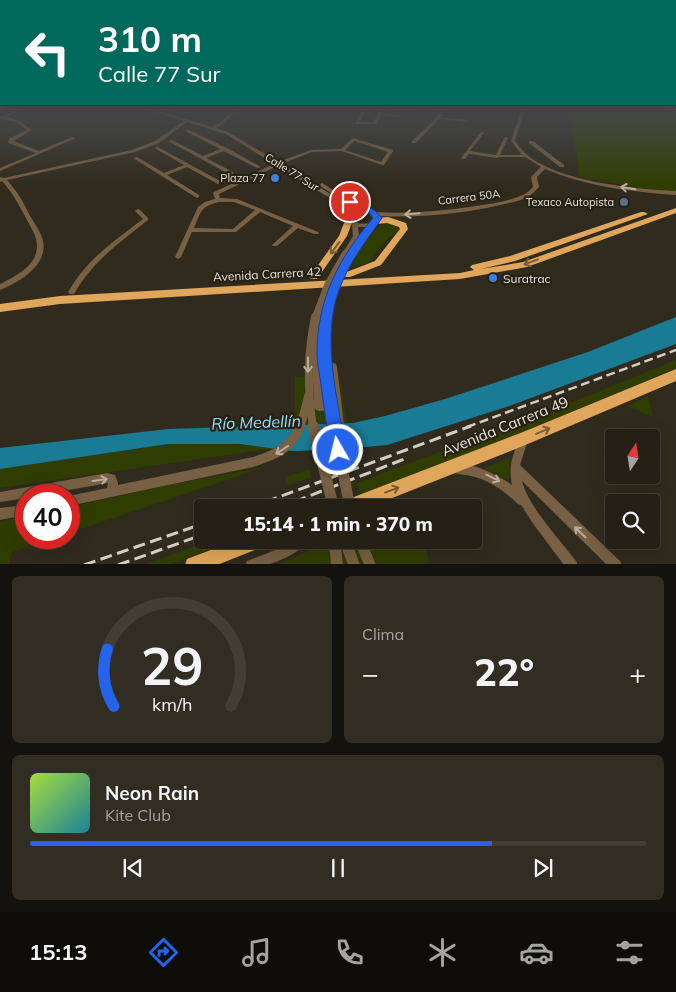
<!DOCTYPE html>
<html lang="es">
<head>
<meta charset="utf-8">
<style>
  body { margin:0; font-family:Mulish,sans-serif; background:#312d23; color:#f1f3f6; height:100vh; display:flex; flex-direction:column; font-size:19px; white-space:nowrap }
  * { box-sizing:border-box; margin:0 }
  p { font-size:16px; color:#a3a3a1 }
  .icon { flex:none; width:28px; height:28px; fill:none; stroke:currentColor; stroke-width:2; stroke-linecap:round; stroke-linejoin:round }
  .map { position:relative; height:564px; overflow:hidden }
  .details { display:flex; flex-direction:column; gap:12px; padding:12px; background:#14120c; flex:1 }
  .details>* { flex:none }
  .banner { position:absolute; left:0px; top:0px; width:676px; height:105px; box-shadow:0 5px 20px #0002,0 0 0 1px #423e35; background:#00695c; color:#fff; overflow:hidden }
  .needle { width:32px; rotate:12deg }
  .tools { position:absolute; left:605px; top:429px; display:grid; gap:10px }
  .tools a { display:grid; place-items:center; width:55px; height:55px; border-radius:5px; background:#252016; box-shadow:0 5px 20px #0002,0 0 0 1px #423e35; font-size:25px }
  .speed { position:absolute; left:15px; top:484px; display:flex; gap:10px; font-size:25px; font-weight:700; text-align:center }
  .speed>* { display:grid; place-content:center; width:65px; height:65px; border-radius:50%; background:#252016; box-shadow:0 5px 20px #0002,0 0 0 1px #423e35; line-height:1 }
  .speed .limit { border:8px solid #d22; background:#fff; color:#111 }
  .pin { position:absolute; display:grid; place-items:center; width:42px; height:42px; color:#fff; margin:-21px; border:2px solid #fff; border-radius:50%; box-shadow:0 1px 5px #0007 }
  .me { position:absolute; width:55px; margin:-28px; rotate:352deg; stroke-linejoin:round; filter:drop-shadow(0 0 4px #0008) }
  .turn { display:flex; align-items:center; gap:18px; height:105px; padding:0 15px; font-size:22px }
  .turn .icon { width:65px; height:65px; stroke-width:2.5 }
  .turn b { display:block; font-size:35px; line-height:42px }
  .big { font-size:38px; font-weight:800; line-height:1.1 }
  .details .card { flex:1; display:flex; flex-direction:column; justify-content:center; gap:8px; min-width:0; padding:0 18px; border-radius:8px; background:#312d23 }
  .details .dial { align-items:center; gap:0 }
  .dial svg { height:130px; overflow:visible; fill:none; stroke:#423e35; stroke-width:7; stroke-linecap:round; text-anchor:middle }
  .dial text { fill:#f1f3f6; stroke:none }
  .song { display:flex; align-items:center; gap:15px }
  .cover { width:60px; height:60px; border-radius:8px; background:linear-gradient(135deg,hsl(80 70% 55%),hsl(190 70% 35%)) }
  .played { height:5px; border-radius:2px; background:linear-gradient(90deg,#2563eb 75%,#423e35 75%) }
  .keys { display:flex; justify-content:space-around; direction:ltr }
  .heat { display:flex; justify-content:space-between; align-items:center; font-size:28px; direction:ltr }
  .details .tiles { flex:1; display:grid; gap:12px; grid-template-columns:1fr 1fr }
  .card:last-child { grid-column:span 2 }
  .trip { position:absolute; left:194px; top:499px; width:288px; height:50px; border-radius:5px; background:#252016; box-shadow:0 5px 20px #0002,0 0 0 1px #423e35; font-weight:800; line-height:50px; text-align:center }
  .tabs { display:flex; height:80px; justify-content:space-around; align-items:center; background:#0f0d09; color:#a3a3a1 }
  .tabs .icon { width:35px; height:35px }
  .tabs .active { color:#2563eb }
  .tabs b { font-size:22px; color:#f1f3f6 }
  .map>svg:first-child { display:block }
  .green { fill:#303d00 }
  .water { fill:#1a7b95 }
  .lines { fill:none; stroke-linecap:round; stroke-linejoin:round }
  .minor { fill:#776043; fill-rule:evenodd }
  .highway { fill:#e0a65b; fill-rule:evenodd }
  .rail-far1 { stroke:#d2cec5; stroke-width:2.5; stroke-dasharray:9 4.5; stroke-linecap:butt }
  .rail { stroke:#d2cec5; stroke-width:3; stroke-dasharray:12 5.5; stroke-linecap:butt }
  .minor-bridge-far2 { stroke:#776043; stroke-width:7 }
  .minor-bridge-far1 { stroke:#776043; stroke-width:8 }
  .minor-bridge { stroke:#776043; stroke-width:11 }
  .oneway { stroke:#b9ad9d }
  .oneway2 { stroke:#7a5d34 }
  .route { fill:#2563eb; stroke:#184099 }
  .shop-dot { fill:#3f7fe0; stroke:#272215; stroke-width:2 }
  .service-dot { fill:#5c6f8a; stroke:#272215; stroke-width:2 }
  .labels { text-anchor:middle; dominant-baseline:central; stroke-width:4.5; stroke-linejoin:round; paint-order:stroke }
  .far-street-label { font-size:11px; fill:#e5e1d9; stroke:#272215 }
  .far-poi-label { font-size:11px; fill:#e5e1d9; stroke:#272215; text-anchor:end }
  .street-label { font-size:12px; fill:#e5e1d9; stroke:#272215 }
  .poi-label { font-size:12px; fill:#e5e1d9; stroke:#272215; text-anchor:start }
  .near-street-label { font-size:15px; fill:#e5e1d9; stroke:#272215 }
  .near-water-label { font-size:16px; font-style:italic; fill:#90e0fb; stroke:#272215 }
</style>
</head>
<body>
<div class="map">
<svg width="676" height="565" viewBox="0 0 676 565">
  <rect width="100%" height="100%" fill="#312b1e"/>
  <path class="green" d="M 568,107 L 676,107 L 676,191 L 639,188 L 578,176 L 579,169 Z
    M 389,223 L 399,226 L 398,231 L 386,240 L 368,263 L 351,267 C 359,253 371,226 389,223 Z
    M 676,360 L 676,368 L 451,462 L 360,497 L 357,483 L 580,399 Z
    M 339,374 L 347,423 L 295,425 L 295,377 Z
    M 648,396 L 653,417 L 627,406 Z
    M 217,443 L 275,448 L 0,488 L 0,469 L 168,444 Z
    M 509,458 L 509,480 L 484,468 Z
    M 265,467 L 69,533 L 69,507 L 159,487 Z
    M 310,469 L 312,477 L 288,485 L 286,477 Z
    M 26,516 L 26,538 L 55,538 L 12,552 L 9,564 L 0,564 L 0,522 Z
    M 211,540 L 238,540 L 171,564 L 144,565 Z
    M 327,540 L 423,540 L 429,560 L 426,565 L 276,565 L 316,548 Z"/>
  <path class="water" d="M 676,317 L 676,344 L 512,405 L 387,445 L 332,450 L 292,451 L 240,444 L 168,444 L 0,469 L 0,448 L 168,429 L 353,423 L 385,416 L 445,399 L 588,352 Z"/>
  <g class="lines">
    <path class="minor" d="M 24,107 L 28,107 L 6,117 L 18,120 L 32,130 L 13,141 L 39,151 L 72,137 L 76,138 L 0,171 L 0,168 L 36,153 L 8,143 L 8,142 L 10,138 L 27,130 L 16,122 L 0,119 L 0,117 Z
      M 141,107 L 146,107 L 212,127 L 221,122 L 236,107 L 240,107 L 223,124 L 216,128 L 228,132 L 278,162 L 311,150 L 341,149 L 353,138 L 393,150 L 393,151 L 384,165 L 382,165 L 342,151 L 312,152 L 281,164 L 347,204 L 353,214 L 355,221 C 361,225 366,224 373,222 L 375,215 L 373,214 L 376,212 C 409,214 443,211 476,206 C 492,204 510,201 525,194 C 528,192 531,189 533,187 L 531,177 L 541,167 L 525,157 L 499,157 L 497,158 L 469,154 L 465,159 L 461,158 L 481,132 L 482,132 L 484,133 L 470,151 L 496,155 L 504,138 L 506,137 L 508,138 L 500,155 L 522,155 L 511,141 L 522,107 L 526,107 L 515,141 C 518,145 521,149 525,153 C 557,182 634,189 676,191 L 676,195 C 631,192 586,186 545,169 L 537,177 L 539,187 L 538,188 C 535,191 532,194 529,196 C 521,201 509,203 500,205 C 461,214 419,218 380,216 L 380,221 L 366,236 L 353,258 L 351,258 L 348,256 L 362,234 L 368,227 L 358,227 L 359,236 L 347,256 L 343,256 L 342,254 L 353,236 L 352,225 L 349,222 L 348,214 L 343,206 L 277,166 L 219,194 L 220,198 L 237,199 L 318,232 L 319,233 L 318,234 L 314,234 L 298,228 L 277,246 L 273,246 L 272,245 L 273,244 L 293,226 L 260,212 L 236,232 L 192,232 L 181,257 L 178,259 L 175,257 L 198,207 L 205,202 L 215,199 L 213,193 L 214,192 L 274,164 L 226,134 L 187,122 L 159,143 L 135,152 L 7,180 C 17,191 24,203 30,216 C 35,224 41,232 43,241 C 48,265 20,282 0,290 L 0,284 C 18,275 42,263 36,239 C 34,231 29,225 26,218 C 19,205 12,192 2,181 L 0,182 L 0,177 L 4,178 L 132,150 L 155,141 L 184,121 ZM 354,141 L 388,152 L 381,162 L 345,150 ZM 218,202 L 234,202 L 255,210 L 233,229 L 194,228 C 201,212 200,207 218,202 Z
      M 363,107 L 367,107 L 360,122 L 374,122 L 380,107 L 390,107 L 412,110 L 410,111 L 383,108 L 382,113 L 399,115 L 401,116 L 399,117 L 381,115 L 377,124 L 356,124 L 355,123 Z
      M 442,107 L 446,107 L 440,117 L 466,120 L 468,121 L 466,122 L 439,119 L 416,143 L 412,143 L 412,141 L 434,120 Z
      M 187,130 L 189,130 L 227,148 L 261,167 L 257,168 L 224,151 L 206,158 L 233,172 L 235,177 L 234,178 L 218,184 L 187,167 L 167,175 L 199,195 L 199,197 L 197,198 L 133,158 L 137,157 L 164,173 L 184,165 L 156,149 L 156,147 L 158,147 L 218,180 L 229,176 L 229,174 L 168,141 L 172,140 L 203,156 L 220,149 L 187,132 Z
      M 529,141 L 533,141 L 564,165 L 564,167 L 560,167 L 529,143 Z
      M 322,183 L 354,203 L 372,210 L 369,212 L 350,205 L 320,186 L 319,185 Z
      M 138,209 L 140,210 L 148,218 L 148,220 C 119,243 93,261 74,294 L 70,294 L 68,292 C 87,259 113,242 143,219 L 135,211 Z
      M 324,297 L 327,298 L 328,300 L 320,352 L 323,402 L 332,401 L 329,367 L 330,364 L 333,363 L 336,364 L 337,367 L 345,434 L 343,437 L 340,439 L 337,437 L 335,434 L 333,410 L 319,411 L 316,410 L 314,407 L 312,352 L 320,300 L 321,298 Z
      M 308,392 L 311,393 L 312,396 C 303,441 298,453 253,467 L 69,506 L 69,496 L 107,488 L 108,483 L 41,495 L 26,495 L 26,498 L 0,502 L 0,492 L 107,473 L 115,475 L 118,483 L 118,485 L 253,457 C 291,445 295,433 304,396 L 305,393 Z
      M 523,435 L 526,437 L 528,440 L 520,465 L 620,561 L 622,565 L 607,565 L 522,481 C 528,506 560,540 576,561 L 578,565 L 564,565 L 534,525 L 521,505 L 518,504 C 506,493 494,483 478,478 C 470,475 460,475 451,472 L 450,468 L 451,464 C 466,459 500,476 512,485 C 508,466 513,454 520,437 Z
      M 26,505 L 26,515 L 0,520 L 0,508 Z
      M 292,540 L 308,540 C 303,551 277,563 266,565 C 259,565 252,565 245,565 L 247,561 L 281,548 Z
      M 329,540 L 351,540 L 360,565 L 348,565 L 341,546 L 343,565 L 331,565 Z
      M 354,540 L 366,540 L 376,565 L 364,565 Z"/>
    <path class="highway" d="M 676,208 L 676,213 L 527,267 L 460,279 L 60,304 L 0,312 L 0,304 L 60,296 L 460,273 L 474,270 L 470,267 L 472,265 L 510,256 L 641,212 L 644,212 L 648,214 L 515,261 L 481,269 L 523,262 Z
      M 347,215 L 353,215 L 354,217 L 347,236 L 317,279 L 311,279 L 309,277 L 311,275 L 339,236 Z
      M 388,217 L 406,223 L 408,229 L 381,265 L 350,277 L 344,277 L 342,275 L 344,273 L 375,261 L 400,229 L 399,227 L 387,223 L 377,224 L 373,221 L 377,218 Z
      M 676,369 L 676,381 L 523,446 L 367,508 L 338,508 L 340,502 L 346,500 L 523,432 Z
      M 237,540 L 267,540 L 265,546 L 217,565 L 185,565 L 187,559 Z"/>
    <path class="rail-far1" d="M 467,427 L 676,350"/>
    <path class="rail" d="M 249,508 L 471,426
      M 278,508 L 407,458
      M 84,565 L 202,524
      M 118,565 L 202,535"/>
    <path class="minor-bridge-far2" d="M 315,318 L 328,284 L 345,254
      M 327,318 L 332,296 L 351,256"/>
    <path class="minor-bridge-far1" d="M 327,317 L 325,353 L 335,427
      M 313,427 C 307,389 307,354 315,317"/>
    <path class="minor-bridge" d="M 313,426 L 332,501
      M 334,426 L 350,508"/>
  </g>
  <defs><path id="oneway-shaft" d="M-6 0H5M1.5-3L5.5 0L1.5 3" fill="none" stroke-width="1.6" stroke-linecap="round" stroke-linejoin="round" transform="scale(1.25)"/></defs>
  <g class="oneway">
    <use href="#oneway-shaft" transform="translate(628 188) rotate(-171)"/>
    <use href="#oneway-shaft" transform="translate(412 214) rotate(175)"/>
    <use href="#oneway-shaft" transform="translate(308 365) rotate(90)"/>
    <use href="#oneway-shaft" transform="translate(282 450) rotate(147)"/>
    <use href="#oneway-shaft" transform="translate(493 478) rotate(26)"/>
    <use href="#oneway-shaft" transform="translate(100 480) rotate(-8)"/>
    <use href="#oneway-shaft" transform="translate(580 532) rotate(-136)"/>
  </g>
  <g class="oneway2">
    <use href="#oneway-shaft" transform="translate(335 248) rotate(126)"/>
    <use href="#oneway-shaft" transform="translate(531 262) rotate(160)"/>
    <use href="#oneway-shaft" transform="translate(543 431) rotate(-23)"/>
    <use href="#oneway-shaft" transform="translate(392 490) rotate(-21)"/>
  </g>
  <linearGradient id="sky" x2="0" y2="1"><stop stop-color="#1b1810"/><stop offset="0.58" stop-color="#484a4c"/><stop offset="1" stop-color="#484a4c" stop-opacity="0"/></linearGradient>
  <rect width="676" height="186" fill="url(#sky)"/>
  <path class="route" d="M 346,200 C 359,199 375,209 382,218 C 366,241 348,264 339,290 C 321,339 338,401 346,450 L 344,456 L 338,458 L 332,456 L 330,450 C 327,428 324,407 321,385 C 320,375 317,364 317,354 C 317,300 338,259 373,218 L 369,213 L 346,204 Z"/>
  <g class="shop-dot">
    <circle cx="275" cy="178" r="5"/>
    <circle cx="493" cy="278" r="5"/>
  </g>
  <circle class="service-dot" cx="624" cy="202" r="5"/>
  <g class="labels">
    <g class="far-street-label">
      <text transform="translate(292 172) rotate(32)">Calle 77 Sur</text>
      <text transform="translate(469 197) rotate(-7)">Carrera 50A</text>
    </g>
    <g class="far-poi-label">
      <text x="265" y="178">Plaza 77</text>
      <text x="614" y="202">Texaco Autopista</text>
    </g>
    <g class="street-label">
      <text transform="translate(267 274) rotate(-3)">Avenida Carrera 42</text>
    </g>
    <g class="poi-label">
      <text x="503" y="278">Suratrac</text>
    </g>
    <g class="near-street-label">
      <text transform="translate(505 426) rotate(-22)">Avenida Carrera 49</text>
    </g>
    <g class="near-water-label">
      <text transform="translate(256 422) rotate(-2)">Río Medellín</text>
    </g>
  </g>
</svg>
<div class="tools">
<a><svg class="needle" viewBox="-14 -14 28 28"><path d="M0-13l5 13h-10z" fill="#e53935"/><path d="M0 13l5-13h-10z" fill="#a3a3a1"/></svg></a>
<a><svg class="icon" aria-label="search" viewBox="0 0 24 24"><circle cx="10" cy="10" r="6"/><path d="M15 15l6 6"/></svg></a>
</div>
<div class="speed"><div class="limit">40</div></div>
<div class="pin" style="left:350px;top:202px;background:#d93025"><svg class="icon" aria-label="arrive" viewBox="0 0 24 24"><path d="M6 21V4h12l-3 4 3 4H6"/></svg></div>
<svg class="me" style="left:338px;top:450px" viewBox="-20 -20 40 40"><circle r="17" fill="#2563eb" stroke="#fff" stroke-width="3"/><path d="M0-11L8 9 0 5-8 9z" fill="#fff"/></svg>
<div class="trip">15:14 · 1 min · 370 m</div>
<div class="banner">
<div class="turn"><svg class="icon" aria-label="left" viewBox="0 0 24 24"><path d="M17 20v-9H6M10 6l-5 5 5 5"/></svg><div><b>310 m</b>Calle 77 Sur</div></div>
</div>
</div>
<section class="details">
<div class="tiles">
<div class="card dial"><svg viewBox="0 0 100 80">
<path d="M14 69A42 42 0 1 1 86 69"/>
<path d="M14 69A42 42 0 0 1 10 34" stroke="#2563eb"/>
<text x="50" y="56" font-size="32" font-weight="700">29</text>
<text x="50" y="72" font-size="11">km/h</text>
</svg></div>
<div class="card"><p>Clima</p>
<div class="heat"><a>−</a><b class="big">22°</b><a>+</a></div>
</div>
<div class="card">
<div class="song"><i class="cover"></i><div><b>Neon Rain</b><p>Kite Club</p></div></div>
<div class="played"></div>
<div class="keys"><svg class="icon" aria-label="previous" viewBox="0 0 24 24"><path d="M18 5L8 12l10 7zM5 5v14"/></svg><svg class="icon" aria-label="pause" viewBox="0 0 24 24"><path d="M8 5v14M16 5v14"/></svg><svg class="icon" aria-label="next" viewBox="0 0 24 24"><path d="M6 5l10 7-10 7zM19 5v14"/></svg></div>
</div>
</div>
</section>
<nav class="tabs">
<b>15:13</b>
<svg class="icon active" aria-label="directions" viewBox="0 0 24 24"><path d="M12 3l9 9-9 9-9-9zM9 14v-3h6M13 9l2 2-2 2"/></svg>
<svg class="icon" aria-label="music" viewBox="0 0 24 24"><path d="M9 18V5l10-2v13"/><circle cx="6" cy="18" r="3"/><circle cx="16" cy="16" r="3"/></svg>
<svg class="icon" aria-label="phone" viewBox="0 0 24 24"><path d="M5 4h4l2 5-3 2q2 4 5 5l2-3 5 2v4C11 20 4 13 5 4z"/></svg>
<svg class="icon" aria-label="climate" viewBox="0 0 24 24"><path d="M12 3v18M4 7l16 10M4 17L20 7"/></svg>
<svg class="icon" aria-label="car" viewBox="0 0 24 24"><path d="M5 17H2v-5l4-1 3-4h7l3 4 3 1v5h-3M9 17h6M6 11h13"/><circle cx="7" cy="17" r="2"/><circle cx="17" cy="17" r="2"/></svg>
<svg class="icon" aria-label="filters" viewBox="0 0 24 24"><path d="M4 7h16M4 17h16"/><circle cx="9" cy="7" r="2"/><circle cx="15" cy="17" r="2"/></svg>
</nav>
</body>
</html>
